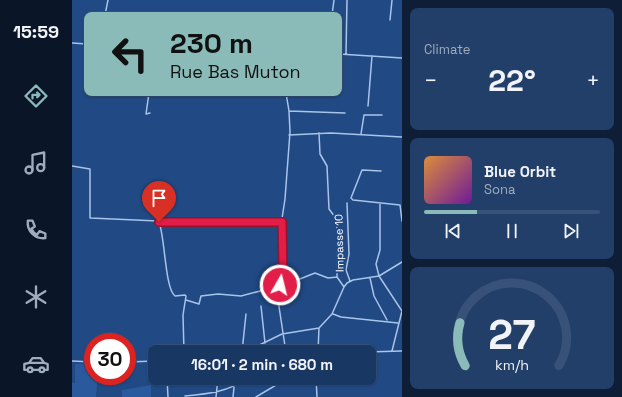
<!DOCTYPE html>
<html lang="en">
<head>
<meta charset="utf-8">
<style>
  body { margin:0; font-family:"Space Grotesk",sans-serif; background:#223f69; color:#f1f3f6; height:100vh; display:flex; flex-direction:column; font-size:15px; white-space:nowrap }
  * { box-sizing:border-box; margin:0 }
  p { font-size:13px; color:#9facbe }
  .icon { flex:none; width:22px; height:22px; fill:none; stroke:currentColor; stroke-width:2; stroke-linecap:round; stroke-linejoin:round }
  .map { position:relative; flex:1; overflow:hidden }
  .side { display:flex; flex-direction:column; gap:8px; padding:8px; background:#0e1e36; width:220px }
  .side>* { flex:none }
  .top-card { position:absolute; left:12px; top:12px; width:258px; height:84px; border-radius:8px; box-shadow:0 1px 3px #0004,0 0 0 1px #375178; background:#8bbbb9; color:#111; overflow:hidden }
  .speed { position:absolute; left:12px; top:333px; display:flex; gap:8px; font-size:20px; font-weight:700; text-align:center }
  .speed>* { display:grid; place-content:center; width:52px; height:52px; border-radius:50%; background:#193763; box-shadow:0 1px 3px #0004,0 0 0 1px #375178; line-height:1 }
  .speed .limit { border:6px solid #d22; background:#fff; color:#111 }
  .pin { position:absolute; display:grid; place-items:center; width:34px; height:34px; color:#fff; margin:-41px -17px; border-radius:50% 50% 50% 0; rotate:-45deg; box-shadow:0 0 4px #0007 }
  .pin .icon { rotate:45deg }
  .me { position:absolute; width:44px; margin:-22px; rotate:8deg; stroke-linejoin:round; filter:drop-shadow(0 0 3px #0008) }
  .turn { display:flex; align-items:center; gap:14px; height:84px; padding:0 20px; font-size:18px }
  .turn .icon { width:52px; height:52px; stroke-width:2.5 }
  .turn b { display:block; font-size:28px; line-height:34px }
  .big { font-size:30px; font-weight:600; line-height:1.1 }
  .side .widget { flex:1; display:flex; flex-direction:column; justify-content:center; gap:6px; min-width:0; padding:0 14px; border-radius:8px; background:#223f69 }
  .side .dial { align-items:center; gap:0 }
  .dial svg { height:104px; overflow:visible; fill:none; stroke:#375178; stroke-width:7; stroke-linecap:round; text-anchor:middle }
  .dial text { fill:#f1f3f6; stroke:none }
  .song { display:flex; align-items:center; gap:12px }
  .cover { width:48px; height:48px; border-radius:6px; background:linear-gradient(135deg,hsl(30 70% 55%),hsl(280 70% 35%)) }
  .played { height:4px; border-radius:2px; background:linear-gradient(90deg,#8bbbb9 30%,#375178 30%) }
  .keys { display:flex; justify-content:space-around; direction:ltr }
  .heat { display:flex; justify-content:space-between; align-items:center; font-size:22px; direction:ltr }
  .trip { position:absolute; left:76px; top:345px; width:228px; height:40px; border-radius:8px; background:#193763; box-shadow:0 1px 3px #0004,0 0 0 1px #375178; font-weight:600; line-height:40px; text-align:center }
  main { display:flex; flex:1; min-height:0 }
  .tab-bar { display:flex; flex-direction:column; width:72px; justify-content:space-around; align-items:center; background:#0a1628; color:#9facbe }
  .tab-bar .icon { width:28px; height:28px }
  .tab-bar .on { color:#8bbbb9 }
  .tab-bar b { font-size:18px; color:#f1f3f6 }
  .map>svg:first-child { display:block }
  .green { fill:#2a5a9d }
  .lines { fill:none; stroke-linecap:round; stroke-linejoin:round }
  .street { stroke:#a9c4e9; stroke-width:1.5 }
  .route-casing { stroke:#92132f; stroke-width:10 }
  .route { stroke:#e11d48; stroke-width:7 }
  .labels { text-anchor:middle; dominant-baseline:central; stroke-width:4; stroke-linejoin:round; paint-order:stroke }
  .street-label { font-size:11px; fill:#fff; stroke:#214984 }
</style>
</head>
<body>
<main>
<nav class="tab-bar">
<b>15:59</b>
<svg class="icon on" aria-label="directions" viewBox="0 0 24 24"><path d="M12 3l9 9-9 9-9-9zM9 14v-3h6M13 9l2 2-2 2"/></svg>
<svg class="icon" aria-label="music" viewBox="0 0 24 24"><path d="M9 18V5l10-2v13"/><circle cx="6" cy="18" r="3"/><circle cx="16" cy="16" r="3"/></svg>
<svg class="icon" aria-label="phone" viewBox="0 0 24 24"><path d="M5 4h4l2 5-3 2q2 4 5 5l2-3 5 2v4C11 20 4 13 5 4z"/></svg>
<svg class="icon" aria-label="climate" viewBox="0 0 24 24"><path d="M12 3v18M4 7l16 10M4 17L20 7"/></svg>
<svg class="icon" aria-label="car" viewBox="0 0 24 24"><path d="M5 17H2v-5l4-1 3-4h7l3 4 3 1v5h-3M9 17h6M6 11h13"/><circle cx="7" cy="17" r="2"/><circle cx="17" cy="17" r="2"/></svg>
</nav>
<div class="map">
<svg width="330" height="397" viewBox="0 0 330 397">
  <rect width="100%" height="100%" fill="#214984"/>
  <path class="green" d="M 3,364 L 20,364 L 21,376 L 23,376 L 25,385 L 24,397 L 0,397 L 0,383 L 3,383 Z
    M 79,385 L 79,397 L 50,397 L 50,390 Z"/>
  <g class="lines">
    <path class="street" d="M 33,15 L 36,0
      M 260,15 L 262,0
      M 318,20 L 320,0
      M 0,43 L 15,44
      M 267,54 L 330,58
      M 274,54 L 275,0
      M 77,93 L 74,114 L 78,113
      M 296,106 L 300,56
      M 217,111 L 273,113
      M 247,133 L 248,154 L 255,166 L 257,209 L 263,217 L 266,232 L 265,277 L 272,287
      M 289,134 L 292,115 L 310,115
      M 217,135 L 259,133 L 330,137
      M 0,166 L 18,169 L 18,218 L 131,223 L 210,222
      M 309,171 L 290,170 L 279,198 L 281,200 L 328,205 L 330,221
      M 275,203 L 277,254 L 274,270 L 278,281
      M 308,203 L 308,250 L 304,264 L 307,276 L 330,311
      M 87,222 C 93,237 93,289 103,296 L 113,295 L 114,296 L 111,315 L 112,352
      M 298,278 L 302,296 L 315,320
      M 114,300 L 127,304 L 129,296 L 146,294 L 169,296 L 215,284 L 243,273 L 256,278 L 265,277
      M 189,306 L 193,343
      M 261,314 L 269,317 L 326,323
      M 247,328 L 260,314 L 272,287 L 275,283 L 281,280 L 307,276 L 330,262
      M 320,351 L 330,311
      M 170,352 L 174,314
      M 173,352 L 210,334 L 247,328
      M 206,352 L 213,346 L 206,300 L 211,269 L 209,225 L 213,199 L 218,132 L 217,111 L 214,93
      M 246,352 L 247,328
      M 294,352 L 330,351
      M 0,361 L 21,362
      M 55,362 L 83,361
      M 95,378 L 96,397
      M 244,378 L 245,397
      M 113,396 C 135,394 157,392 175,378
      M 144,397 L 146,378
      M 161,397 L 163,378
      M 184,397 L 216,378"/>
  </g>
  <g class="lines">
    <defs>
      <path id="route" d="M 87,222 L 210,222 L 211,269 L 208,285"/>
    </defs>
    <use href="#route" class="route-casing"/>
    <use href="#route" class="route"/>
  </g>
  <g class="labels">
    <g class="street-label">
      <text transform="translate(267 243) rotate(-91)">Impasse 10</text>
    </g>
  </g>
</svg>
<div class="speed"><div class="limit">30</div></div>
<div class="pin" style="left:87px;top:222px;background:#d93025"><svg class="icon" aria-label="arrive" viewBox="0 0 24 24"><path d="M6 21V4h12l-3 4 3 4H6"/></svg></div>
<svg class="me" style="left:208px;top:285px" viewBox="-20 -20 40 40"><circle r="17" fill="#e11d48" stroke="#fff" stroke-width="3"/><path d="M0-11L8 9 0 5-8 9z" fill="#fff"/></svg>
<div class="trip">16:01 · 2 min · 680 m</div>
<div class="top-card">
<div class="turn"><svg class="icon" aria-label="left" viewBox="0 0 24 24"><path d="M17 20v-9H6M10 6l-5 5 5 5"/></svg><div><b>230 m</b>Rue Bas Muton</div></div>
</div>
</div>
<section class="side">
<div class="widget"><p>Climate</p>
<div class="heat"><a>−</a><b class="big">22°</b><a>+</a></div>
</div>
<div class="widget">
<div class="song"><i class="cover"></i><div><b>Blue Orbit</b><p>Sona</p></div></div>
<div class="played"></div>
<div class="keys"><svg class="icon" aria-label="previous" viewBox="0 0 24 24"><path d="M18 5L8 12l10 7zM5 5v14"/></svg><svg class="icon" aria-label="pause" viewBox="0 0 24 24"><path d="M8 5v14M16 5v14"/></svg><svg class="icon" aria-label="next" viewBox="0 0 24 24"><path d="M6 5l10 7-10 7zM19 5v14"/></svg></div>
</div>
<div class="widget dial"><svg viewBox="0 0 100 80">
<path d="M14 69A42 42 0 1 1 86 69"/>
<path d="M14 69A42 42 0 0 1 10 36" stroke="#8bbbb9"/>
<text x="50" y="56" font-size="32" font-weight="700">27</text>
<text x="50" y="72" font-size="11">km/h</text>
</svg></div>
</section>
</main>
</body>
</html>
